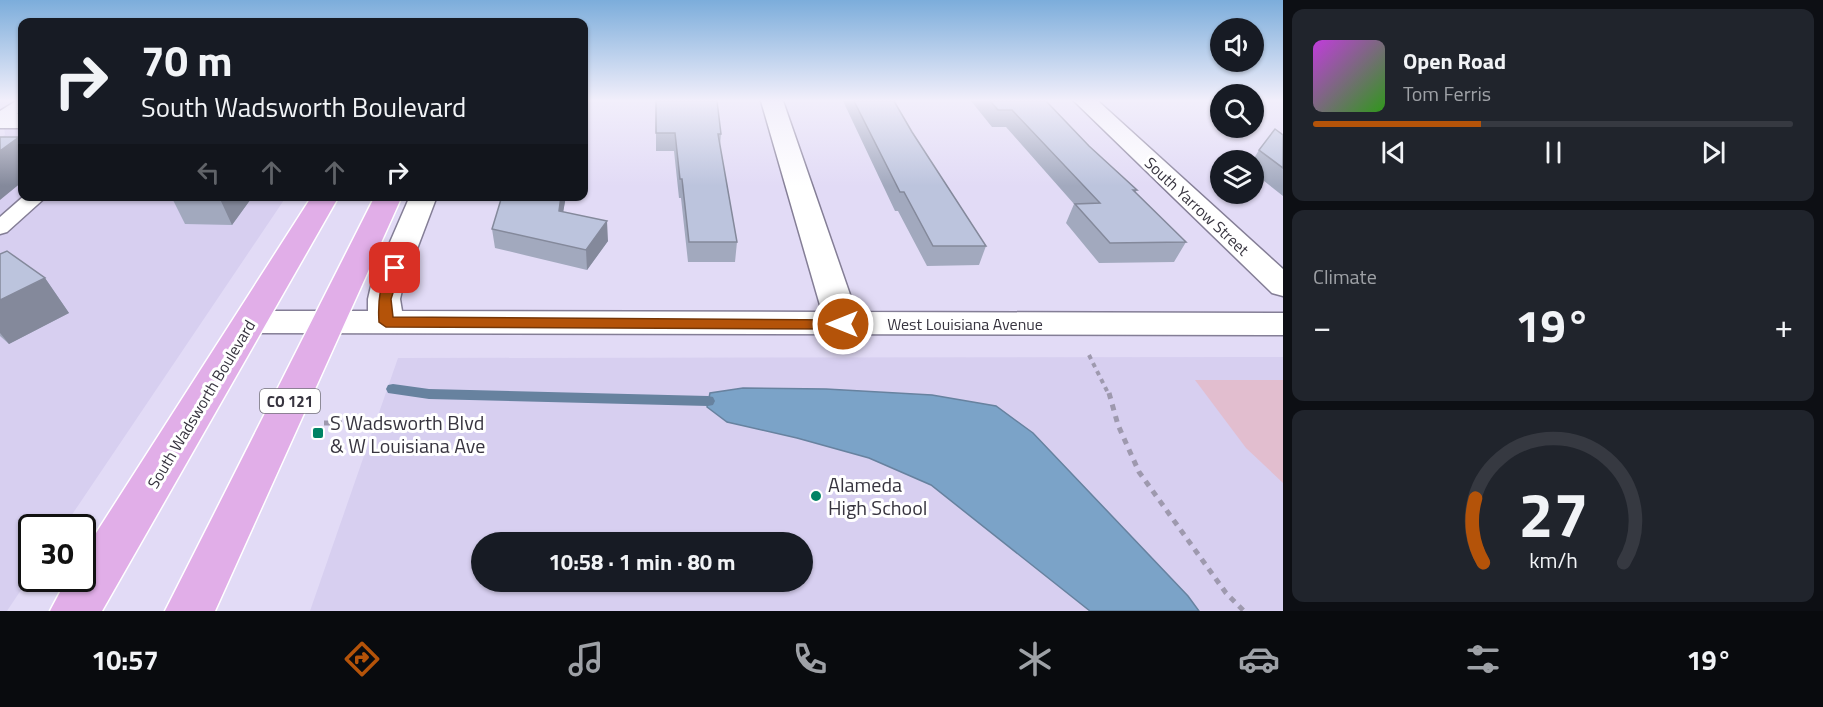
<!DOCTYPE html>
<html lang="en">
<head>
<meta charset="utf-8">
<style>
  body { margin:0; font-family:"Titillium Web",sans-serif; background:#20242c; color:#f1f3f6; height:100vh; display:flex; flex-direction:column; font-size:22px; white-space:nowrap }
  * { box-sizing:border-box; margin:0 }
  p { font-size:20px; color:#9ea1a6 }
  .icon { flex:none; width:33px; height:33px; fill:none; stroke:currentColor; stroke-width:2; stroke-linecap:round; stroke-linejoin:round }
  .map { position:relative; flex:1; overflow:hidden }
  .details { display:flex; flex-direction:column; gap:9px; padding:9px; background:#0d0f14; width:540px }
  .details>* { flex:none }
  .banner { position:absolute; left:18px; top:18px; width:570px; height:183px; border-radius:12px; box-shadow:0 2px 4px #0004; background:#171b24; color:#f1f3f6; overflow:hidden }
  .fabs { position:absolute; left:1210px; top:18px; display:grid; gap:12px }
  .fabs a { display:grid; place-items:center; width:54px; height:54px; border-radius:50%; background:#171b24; box-shadow:0 2px 4px #0004; font-size:30px }
  .speed { position:absolute; left:18px; top:514px; display:flex; gap:12px; font-size:30px; font-weight:700; text-align:center }
  .speed>* { display:grid; place-content:center; width:78px; height:78px; border-radius:50%; background:#171b24; box-shadow:0 2px 4px #0004; line-height:1 }
  .speed .limit { border:3px solid #111; border-radius:9px; background:#fff; color:#111 }
  .pin { position:absolute; display:grid; place-items:center; width:51px; height:51px; color:#fff; margin:-26px; border-radius:12px; box-shadow:0 3px 9px #0006 }
  .me { position:absolute; width:66px; margin:-33px; rotate:270deg; stroke-linejoin:round; filter:drop-shadow(0 0 4px #0008) }
  .turn { display:flex; align-items:center; gap:21px; height:126px; padding:0 24px; font-size:27px }
  .turn .icon { width:78px; height:78px; stroke-width:2.5 }
  .turn b { display:block; font-size:42px; line-height:51px }
  .lanes { display:flex; align-items:center; height:57px; padding:0 24px; background:#0003; justify-content:center; gap:30px; direction:ltr }
  .lanes .off { opacity:.35 }
  .big { font-size:45px; font-weight:700; line-height:1.1 }
  .details .card { flex:1; display:flex; flex-direction:column; justify-content:center; gap:9px; min-width:0; padding:0 21px; border-radius:12px; background:#20242c }
  .details .dial { align-items:center; gap:0 }
  .dial svg { height:156px; overflow:visible; fill:none; stroke:#363941; stroke-width:7; stroke-linecap:round; text-anchor:middle }
  .dial text { fill:#f1f3f6; stroke:none }
  .song { display:flex; align-items:center; gap:18px }
  .cover { width:72px; height:72px; border-radius:9px; background:linear-gradient(135deg,hsl(290 70% 55%),hsl(110 70% 35%)) }
  .played { height:6px; border-radius:3px; background:linear-gradient(90deg,#b45309 35%,#363941 35%) }
  .keys { display:flex; justify-content:space-around; direction:ltr }
  .heat { display:flex; justify-content:space-between; align-items:center; font-size:33px; direction:ltr }
  .trip { position:absolute; left:471px; top:532px; width:342px; height:60px; border-radius:30px; background:#171b24; box-shadow:0 2px 4px #0004; font-weight:700; line-height:60px; text-align:center }
  .tab-bar { display:flex; height:96px; justify-content:space-around; align-items:center; background:#090b0e; color:#9ea1a6 }
  .tab-bar .icon { width:42px; height:42px }
  .tab-bar .current { color:#b45309 }
  .tab-bar b { font-size:27px; color:#f1f3f6 }
  main { display:flex; flex:1; min-height:0 }
  .map>svg:first-child { display:block }
  .built { fill:#d7cff0; fill-rule:evenodd }
  .green { fill:#e2becf }
  .water { fill:#7ba3c8; stroke:#67829f; stroke-width:1.5 }
  .lines { fill:none; stroke-linecap:round; stroke-linejoin:round }
  .stream { fill:#67829f; fill-rule:evenodd }
  .service-casing { stroke:#847e96; stroke-width:3 }
  .minor-casing { stroke:#847e96; stroke-width:3 }
  .primary-casing { stroke:#fff; stroke-width:3 }
  .path-far1 { stroke:#9e99ae; stroke-width:4; stroke-dasharray:4.5 4.5; stroke-linecap:butt }
  .path { stroke:#9e99ae; stroke-width:5; stroke-dasharray:6 6; stroke-linecap:butt }
  .service { fill:#fff; fill-rule:evenodd }
  .minor { fill:#fff; fill-rule:evenodd }
  .primary { fill:#e1aee8; fill-rule:evenodd }
  .wall { fill:#a2a9be }
  .shaded-wall { fill:#84899b }
  .building { fill:#bcc4dd; stroke:#84899b; stroke-width:1.5 }
  .route { fill:#b45309; stroke:#753606; stroke-width:1.5 }
  .poi-dot { fill:#008365; stroke:#fff; stroke-width:2 }
  .labels { text-anchor:middle; dominant-baseline:central; stroke-width:6; stroke-linejoin:round; paint-order:stroke }
  .shield { fill:#fff; stroke:#737179; stroke-width:1.5 }
  .shield-label { font-size:15px; font-weight:bold; fill:#37343f }
  .street-label { font-size:16px; fill:#37343f; stroke:#fff }
  .near-poi-label { font-size:20px; fill:#37343f; stroke:#fff; text-anchor:start }
</style>
</head>
<body>
<main>
<div class="map">
<svg width="1283" height="611" viewBox="0 0 1283 611">
  <rect width="100%" height="100%" fill="#e2dbf6"/>
  <path class="built" d="M 14,101 L 22,101 L 22,196 L 286,197 L 63,528 L 32,528 L 31,575 L 7,611 L 0,611 L 0,138 L 5,135 L 2,109 Z
    M 1283,357 L 1283,611 L 310,611 L 398,358 ZM 482,543 L 802,543 L 802,582 L 482,582 Z"/>
  <path class="green" d="M 1195,380 L 1283,380 L 1283,483 L 1246,448 Z"/>
  <path class="water" d="M 743,388 L 826,389 L 932,395 L 996,406 L 1033,433 L 1188,596 L 1199,611 L 1090,611 L 931,485 L 869,458 L 797,438 L 727,422 L 707,407 L 710,393 Z"/>
  <g class="lines">
    <path class="stream" d="M 393,384 L 429,389 L 708,396 L 713,397 L 715,401 L 713,405 L 708,406 L 429,399 L 388,393 L 386,389 L 388,385 Z"/>
    <defs>
      <path id="service" d="M 16,101 L 22,101 L 22,111 L 0,124 L 0,111 Z
        M 24,196 L 47,196 L 7,232 L 0,234 L 0,217 Z"/>
      <path id="minor" d="M 761,101 L 783,101 L 856,312 L 1283,313 L 1283,335 L 252,333 L 240,330 L 235,322 L 240,314 L 252,311 L 368,311 L 368,299 L 371,286 L 410,196 L 437,196 L 403,286 L 400,299 L 402,311 L 822,312 Z
        M 1074,101 L 1098,101 L 1283,269 L 1283,296 L 1272,293 Z
        M 0,114 L 22,114 L 22,128 L 0,128 Z"/>
      <path id="primary" d="M 312,196 L 339,196 L 102,611 L 50,611 L 67,579 L 82,579 L 82,555 Z
        M 375,196 L 402,196 L 215,611 L 165,611 Z"/>
    </defs>
    <use href="#service" class="service-casing"/>
    <use href="#minor" class="minor-casing"/>
    <use href="#primary" class="primary-casing"/>
    <path class="path-far1" d="M 1089,355 L 1109,395"/>
    <path class="path" d="M 1109,393 L 1118,425 L 1139,472 L 1226,593 L 1244,611
      M 324,423 L 365,423"/>
    <use href="#service" class="service"/>
    <use href="#minor" class="minor"/>
    <use href="#primary" class="primary"/>
  </g>
  <path class="wall" d="M 656,101 L 721,134 L 720,145 L 737,242 L 735,262 L 688,262 L 681,198 L 679,198 L 674,151 L 656,151 Z
    M 843,101 L 894,101 L 912,132 L 986,246 L 979,265 L 927,266 L 898,211 L 895,211 Z
    M 971,101 L 1046,101 L 1089,146 L 1137,190 L 1135,193 L 1186,242 L 1174,262 L 1099,263 L 1066,223 L 1074,204 L 1006,127 L 992,127 Z
    M 1283,135 L 1283,196 L 1254,173 L 1254,160 L 1253,160 L 1259,150 Z
    M 164,196 L 253,196 L 232,225 L 185,224 L 173,200 L 166,200 Z
    M 502,196 L 566,196 L 563,212 L 608,241 L 587,270 L 495,248 L 492,229 Z
    M 0,254 L 45,278 L 69,313 L 9,344 L 0,336 Z"/>
  <path class="shaded-wall" d="M 19,137 L 22,143 L 22,182 L 0,200 L 0,151 Z
    M 223,196 L 253,196 L 232,225 L 220,199 Z
    M 561,196 L 566,196 L 560,230 L 559,211 Z
    M 607,221 L 608,241 L 587,270 L 586,250 Z
    M 45,278 L 69,313 L 9,344 L 0,333 L 0,300 Z"/>
  <path class="building" d="M 656,101 L 717,101 L 721,134 L 718,134 L 737,242 L 689,242 L 682,179 L 680,179 L 675,133 L 656,133 Z
    M 854,101 L 894,101 L 912,132 L 986,246 L 933,246 L 904,192 L 900,192 Z
    M 990,101 L 1046,101 L 1089,146 L 1137,190 L 1133,190 L 1186,242 L 1110,243 L 1075,204 L 1100,203 L 1012,110 L 998,110 Z
    M 1275,129 L 1283,135 L 1283,168 L 1259,150 Z
    M 0,137 L 19,137 L 0,151 Z
    M 174,196 L 223,196 L 220,199 L 172,199 Z
    M 502,196 L 561,196 L 559,211 L 607,221 L 586,250 L 492,229 Z
    M 7,251 L 45,278 L 0,300 L 0,254 Z"/>
  <linearGradient id="sky" x2="0" y2="1"><stop stop-color="#7caddb"/><stop offset="0.54" stop-color="#f2effb"/><stop offset="1" stop-color="#f2effb" stop-opacity="0"/></linearGradient>
  <rect width="1283" height="186" fill="url(#sky)"/>
  <path class="route" d="M 395,264 L 401,268 L 391,299 L 393,317 L 843,320 L 850,324 L 843,329 L 386,327 L 379,322 C 378,308 379,269 395,264 Z"/>
  <g class="poi-dot">
    <rect x="312" y="427" width="12" height="12" rx="3"/>
    <circle cx="816" cy="496" r="6"/>
  </g>
  <g class="labels">
    <rect class="shield" x="260" y="389" width="60" height="24" rx="4.5"/>
    <g class="shield-label">
      <text x="290" y="401">CO 121</text>
    </g>
    <g class="street-label">
      <text transform="translate(1197 206) rotate(43)">South Yarrow Street</text>
      <text x="965" y="324">West Louisiana Avenue</text>
      <text transform="translate(201 404) rotate(-59)">South Wadsworth Boulevard</text>
    </g>
    <g class="near-poi-label">
      <text x="330" y="422">S Wadsworth Blvd<tspan x="330" dy="23">&amp; W Louisiana Ave</tspan></text>
      <text x="828" y="484">Alameda<tspan x="828" dy="23">High School</tspan></text>
    </g>
  </g>
</svg>
<div class="fabs">
<a><svg class="icon" aria-label="sound" viewBox="0 0 24 24"><path d="M4 9h4l5-4v14l-5-4H4zM17 9q2 3 0 6"/></svg></a>
<a><svg class="icon" aria-label="search" viewBox="0 0 24 24"><circle cx="10" cy="10" r="6"/><path d="M15 15l6 6"/></svg></a>
<a><svg class="icon" aria-label="layers" viewBox="0 0 24 24"><path d="M12 4l9 5-9 5-9-5zM3 14l9 5 9-5"/></svg></a>
</div>
<div class="speed"><div class="limit">30</div></div>
<div class="pin" style="left:395px;top:268px;background:#d93025"><svg class="icon" aria-label="arrive" viewBox="0 0 24 24"><path d="M6 21V4h12l-3 4 3 4H6"/></svg></div>
<svg class="me" style="left:843px;top:324px" viewBox="-20 -20 40 40"><circle r="17" fill="#b45309" stroke="#fff" stroke-width="3"/><path d="M0-11L8 9 0 5-8 9z" fill="#fff"/></svg>
<div class="trip">10:58 · 1 min · 80 m</div>
<div class="banner">
<div class="turn"><svg class="icon" aria-label="right" viewBox="0 0 24 24"><path d="M7 20v-9h11M14 6l5 5-5 5"/></svg><div><b>70 m</b>South Wadsworth Boulevard</div></div>
<div class="lanes"><svg class="icon off" aria-label="left" viewBox="0 0 24 24"><path d="M17 20v-9H6M10 6l-5 5 5 5"/></svg><svg class="icon off" aria-label="ahead" viewBox="0 0 24 24"><path d="M12 20V5M6 11l6-6 6 6"/></svg><svg class="icon off" aria-label="ahead" viewBox="0 0 24 24"><path d="M12 20V5M6 11l6-6 6 6"/></svg><svg class="icon" aria-label="right" viewBox="0 0 24 24"><path d="M7 20v-9h11M14 6l5 5-5 5"/></svg></div>
</div>
</div>
<section class="details">
<div class="card">
<div class="song"><i class="cover"></i><div><b>Open Road</b><p>Tom Ferris</p></div></div>
<div class="played"></div>
<div class="keys"><svg class="icon" aria-label="previous" viewBox="0 0 24 24"><path d="M18 5L8 12l10 7zM5 5v14"/></svg><svg class="icon" aria-label="pause" viewBox="0 0 24 24"><path d="M8 5v14M16 5v14"/></svg><svg class="icon" aria-label="next" viewBox="0 0 24 24"><path d="M6 5l10 7-10 7zM19 5v14"/></svg></div>
</div>
<div class="card"><p>Climate</p>
<div class="heat"><a>−</a><b class="big">19°</b><a>+</a></div>
</div>
<div class="card dial"><svg viewBox="0 0 100 80">
<path d="M14 69A42 42 0 1 1 86 69"/>
<path d="M14 69A42 42 0 0 1 10 36" stroke="#b45309"/>
<text x="50" y="56" font-size="32" font-weight="700">27</text>
<text x="50" y="72" font-size="11">km/h</text>
</svg></div>
</section>
</main>
<nav class="tab-bar">
<b>10:57</b>
<svg class="icon current" aria-label="directions" viewBox="0 0 24 24"><path d="M12 3l9 9-9 9-9-9zM9 14v-3h6M13 9l2 2-2 2"/></svg>
<svg class="icon" aria-label="music" viewBox="0 0 24 24"><path d="M9 18V5l10-2v13"/><circle cx="6" cy="18" r="3"/><circle cx="16" cy="16" r="3"/></svg>
<svg class="icon" aria-label="phone" viewBox="0 0 24 24"><path d="M5 4h4l2 5-3 2q2 4 5 5l2-3 5 2v4C11 20 4 13 5 4z"/></svg>
<svg class="icon" aria-label="climate" viewBox="0 0 24 24"><path d="M12 3v18M4 7l16 10M4 17L20 7"/></svg>
<svg class="icon" aria-label="car" viewBox="0 0 24 24"><path d="M5 17H2v-5l4-1 3-4h7l3 4 3 1v5h-3M9 17h6M6 11h13"/><circle cx="7" cy="17" r="2"/><circle cx="17" cy="17" r="2"/></svg>
<svg class="icon" aria-label="filters" viewBox="0 0 24 24"><path d="M4 7h16M4 17h16"/><circle cx="9" cy="7" r="2"/><circle cx="15" cy="17" r="2"/></svg>
<b>19°</b>
</nav>
</body>
</html>
